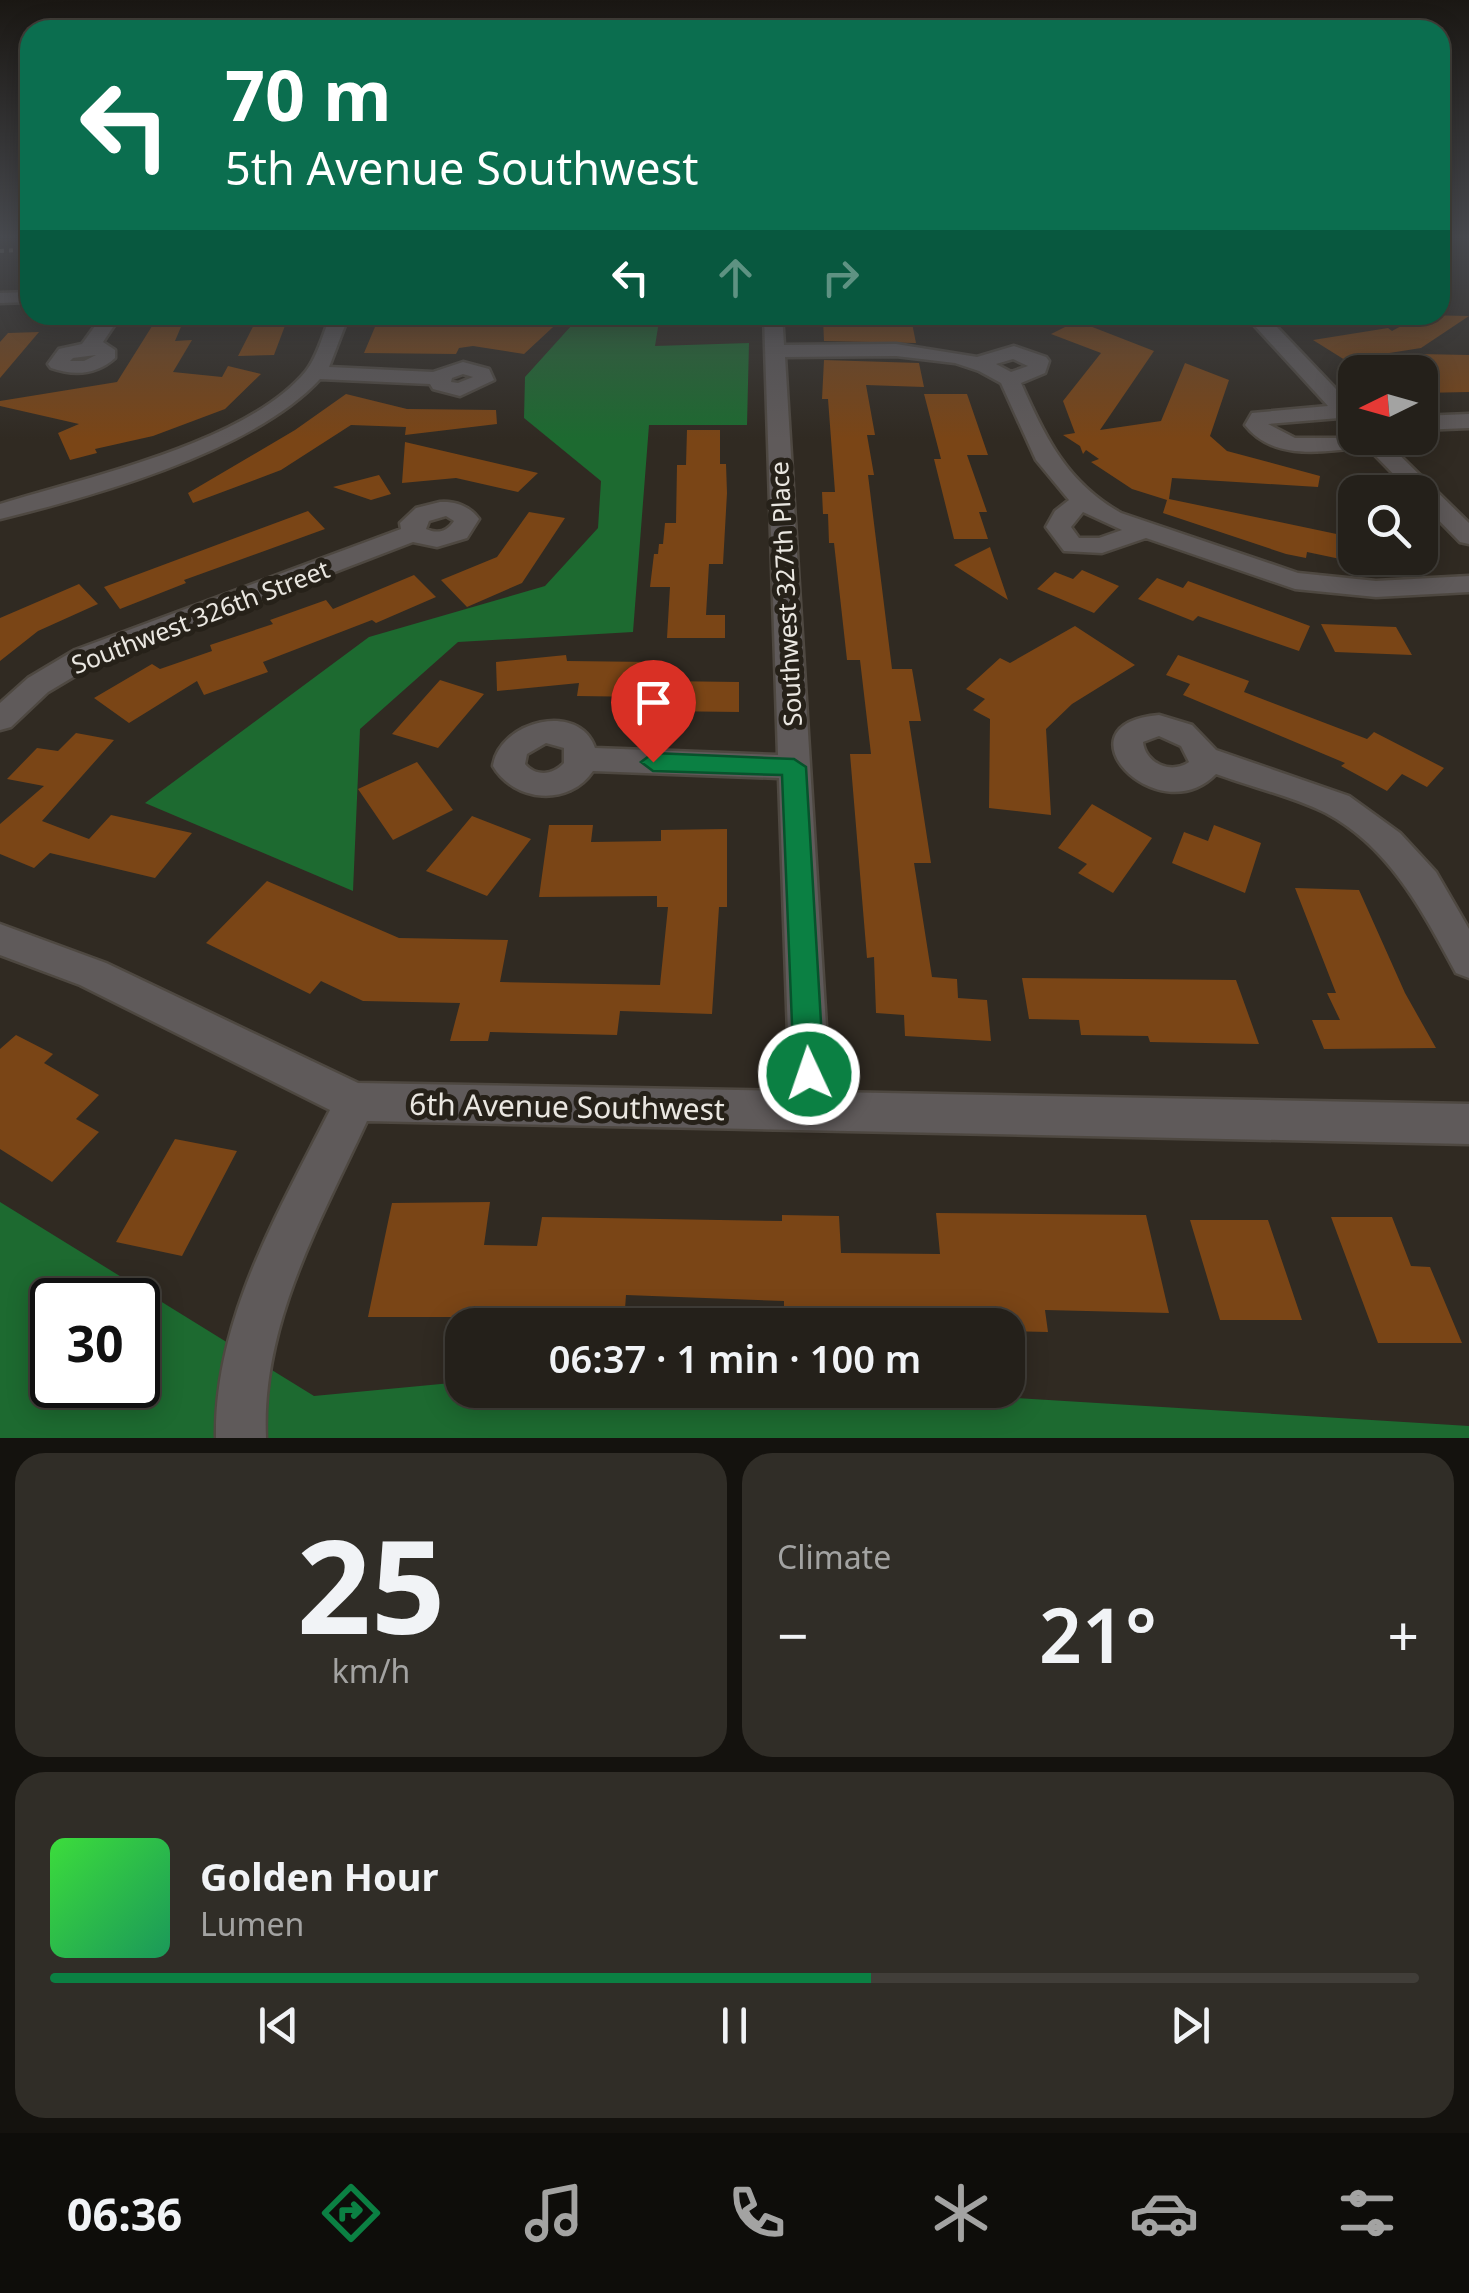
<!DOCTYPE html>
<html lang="en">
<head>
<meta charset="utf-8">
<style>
  body { margin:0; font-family:"Noto Sans",sans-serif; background:#302d27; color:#f1f3f6; height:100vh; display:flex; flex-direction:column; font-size:38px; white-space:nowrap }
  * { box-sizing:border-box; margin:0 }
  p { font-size:32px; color:#a3a3a2 }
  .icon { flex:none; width:55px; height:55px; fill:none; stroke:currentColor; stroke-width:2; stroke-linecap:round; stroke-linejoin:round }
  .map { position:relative; height:1438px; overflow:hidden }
  .sheet { display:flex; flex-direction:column; gap:15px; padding:15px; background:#14120e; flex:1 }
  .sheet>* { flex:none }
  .top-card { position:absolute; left:20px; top:20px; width:1430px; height:305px; border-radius:30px; box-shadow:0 5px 25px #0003,0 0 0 2px #413e39; background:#0b6e4f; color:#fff; overflow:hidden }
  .needle { width:65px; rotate:265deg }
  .tools { position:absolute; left:1338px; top:355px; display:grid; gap:20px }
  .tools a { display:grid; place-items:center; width:100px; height:100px; border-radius:20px; background:#24201a; box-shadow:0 5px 25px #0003,0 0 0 2px #413e39; font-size:50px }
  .speed { position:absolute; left:30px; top:1278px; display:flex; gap:20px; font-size:50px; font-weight:700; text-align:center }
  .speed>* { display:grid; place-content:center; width:130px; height:130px; border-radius:50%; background:#24201a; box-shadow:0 5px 25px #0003,0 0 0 2px #413e39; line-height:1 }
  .speed .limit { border:5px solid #111; border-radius:15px; background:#fff; color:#111 }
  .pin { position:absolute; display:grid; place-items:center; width:85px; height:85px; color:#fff; margin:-102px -42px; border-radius:50% 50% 50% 0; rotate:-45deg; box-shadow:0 0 10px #0007 }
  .pin .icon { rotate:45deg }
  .me { position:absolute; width:110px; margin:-55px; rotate:357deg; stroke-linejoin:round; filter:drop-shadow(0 0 8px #0008) }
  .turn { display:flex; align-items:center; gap:35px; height:210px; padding:0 40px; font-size:45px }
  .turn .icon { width:130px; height:130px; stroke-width:2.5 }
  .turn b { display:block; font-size:70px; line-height:85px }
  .lanes { display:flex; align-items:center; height:95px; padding:0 40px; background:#0003; justify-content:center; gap:50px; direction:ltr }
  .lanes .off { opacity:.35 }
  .big { font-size:75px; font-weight:600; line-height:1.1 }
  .sheet .tile { flex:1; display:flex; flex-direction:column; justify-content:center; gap:15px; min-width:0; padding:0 35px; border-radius:30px; background:#302d27 }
  .sheet .dial { align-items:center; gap:0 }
  .dial b { font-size:130px; line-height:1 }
  .song { display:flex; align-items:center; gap:30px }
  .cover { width:120px; height:120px; border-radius:15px; background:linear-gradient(135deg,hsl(120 70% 55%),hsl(150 70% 35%)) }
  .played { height:10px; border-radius:5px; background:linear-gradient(90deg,#0b8043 60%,#413e39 60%) }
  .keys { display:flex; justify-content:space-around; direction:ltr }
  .heat { display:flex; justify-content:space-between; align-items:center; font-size:55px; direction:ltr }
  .sheet .tiles { flex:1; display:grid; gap:15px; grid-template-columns:1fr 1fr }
  .tile:last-child { grid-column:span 2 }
  .trip { position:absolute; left:445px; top:1308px; width:580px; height:100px; border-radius:30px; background:#24201a; box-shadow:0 5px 25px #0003,0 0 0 2px #413e39; font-weight:600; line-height:100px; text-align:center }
  .menu { display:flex; height:160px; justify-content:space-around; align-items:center; background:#0e0d0a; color:#a3a3a2 }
  .menu .icon { width:70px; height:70px }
  .menu .selected { color:#0b8043 }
  .menu b { font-size:45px; color:#f1f3f6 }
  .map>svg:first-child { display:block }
  .forest { fill:#1d6a30; fill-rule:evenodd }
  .building { fill:#7a4516 }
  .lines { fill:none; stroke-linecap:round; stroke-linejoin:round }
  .street-casing { stroke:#4e4841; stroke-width:5 }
  .path { stroke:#837e77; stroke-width:4; stroke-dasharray:4 5; stroke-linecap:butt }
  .street { fill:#5f5a5a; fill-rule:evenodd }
  .route { fill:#0b8043; stroke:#07532c; stroke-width:2.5 }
  .labels { text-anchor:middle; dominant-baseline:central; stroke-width:10; stroke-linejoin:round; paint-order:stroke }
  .street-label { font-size:25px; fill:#eae7e1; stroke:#262119 }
  .near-street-label { font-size:30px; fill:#eae7e1; stroke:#262119 }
</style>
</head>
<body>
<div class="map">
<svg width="1469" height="1438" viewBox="0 0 1469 1438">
  <rect width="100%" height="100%" fill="#302a22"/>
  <path class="forest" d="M 581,315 L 660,315 L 655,346 L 749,343 L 747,425 L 649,425 L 633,632 L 458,642 L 360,729 L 353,891 L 145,803 L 369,637 L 545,586 L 598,528 L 601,481 L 524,418 L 525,377 Z
    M 0,1202 L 314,1396 L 462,1382 L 462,1390 L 887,1390 L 1469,1426 L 1469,1438 L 0,1438 ZM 52,1300 L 138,1300 L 138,1385 L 52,1385 Z"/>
  <path class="building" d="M 159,315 L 186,315 L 175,341 L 192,340 L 173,372 L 222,377 L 228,366 L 261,374 L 225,409 L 153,436 L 95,449 L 97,453 L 70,460 L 58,433 L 79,424 L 0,406 L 0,401 L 117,382 Z
    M 259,315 L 289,315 L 274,355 L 238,356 Z
    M 380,315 L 566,315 L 524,354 L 473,346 L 459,348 L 456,354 L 364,353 Z
    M 1421,315 L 1469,316 L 1421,348 L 1345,360 L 1313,340 L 1388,328 L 1392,331 Z
    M 911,318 L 916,343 L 824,341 L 823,319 Z
    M 1077,321 L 1154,351 L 1100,430 L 1161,421 L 1185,363 L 1229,380 L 1210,436 L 1227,451 L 1320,476 L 1318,487 L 1172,478 L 1169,499 L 1346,536 L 1345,560 L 1307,552 L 1306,558 L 1286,554 L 1163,513 L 1167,500 L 1132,489 L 1091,462 L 1099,459 L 1086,450 L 1083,454 L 1080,446 L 1063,435 L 1075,433 L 1063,401 L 1101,353 L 1051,334 Z
    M 39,332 L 0,378 L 0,342 L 8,333 Z
    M 1420,354 L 1469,355 L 1469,392 L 1420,393 Z
    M 824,360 L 919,363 L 924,387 L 866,385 L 875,435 L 867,435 L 874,475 L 868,475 L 892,669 L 912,669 L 921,721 L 909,721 L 931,863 L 914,863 L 932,977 L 957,979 L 958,998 L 987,1000 L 991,1041 L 905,1036 L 904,1015 L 876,1013 L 874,957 L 867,958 L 850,754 L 871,754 L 860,660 L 847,660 L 834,543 L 829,543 L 828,514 L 823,514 L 822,492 L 835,492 L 828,399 L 822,399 Z
    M 346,394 L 407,409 L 496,410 L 497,424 L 405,435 L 406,427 L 351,425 L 281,470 L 193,503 L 188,493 L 295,430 Z
    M 924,394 L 967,394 L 988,455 L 967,455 L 987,512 L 979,512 L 988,539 L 954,539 L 934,459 L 941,459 Z
    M 687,430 L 720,430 L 720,464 L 726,464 L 727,493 L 723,564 L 709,564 L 706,615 L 725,615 L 725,638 L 667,638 L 670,587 L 650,587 L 654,554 L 658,554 L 659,544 L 663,544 L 665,523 L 676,523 L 677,465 L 686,465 Z
    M 405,442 L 538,473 L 518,492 L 456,478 L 402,483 Z
    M 379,475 L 391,494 L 371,500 L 333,487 Z
    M 308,511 L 325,529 L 184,580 L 186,583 L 120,609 L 104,587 Z
    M 529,512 L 565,518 L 522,583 L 467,607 L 441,580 L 497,557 Z
    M 990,547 L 1008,600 L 954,565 Z
    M 1082,570 L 1119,586 L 1094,613 L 1037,589 L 1055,572 L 1073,579 Z
    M 414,575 L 436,597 L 376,623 L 372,620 L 263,662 L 268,672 L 204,695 L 197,681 L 129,723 L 94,698 L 152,664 L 160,669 L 212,651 L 210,645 L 273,624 L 270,620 L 326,600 L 333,609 Z
    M 1157,578 L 1183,588 L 1188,581 L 1310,626 L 1299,651 L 1198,616 L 1193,621 L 1138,599 Z
    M 79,584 L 98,604 L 38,631 L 0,661 L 0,618 Z
    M 1321,624 L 1396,627 L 1412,655 L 1335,652 Z
    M 1075,626 L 1135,665 L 1072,704 L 1046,729 L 1051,815 L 989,808 L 990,719 L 973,710 L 985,699 L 966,689 L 1000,658 L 1010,663 Z
    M 566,655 L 567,661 L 652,662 L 648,697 L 577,696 L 579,683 L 497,691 L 496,662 Z
    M 1178,655 L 1249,681 L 1244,692 L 1367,739 L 1374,732 L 1444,768 L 1427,787 L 1402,774 L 1387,791 L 1341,766 L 1345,763 L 1183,695 L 1190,684 L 1166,675 Z
    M 440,680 L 484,694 L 438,748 L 392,734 Z
    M 663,681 L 739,682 L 739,712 L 660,711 Z
    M 76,733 L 114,740 L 42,821 L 89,839 L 111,815 L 192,833 L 155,878 L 50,853 L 34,868 L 0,854 L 0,824 L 44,786 L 7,779 L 37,748 L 58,751 Z
    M 417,762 L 453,810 L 393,840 L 358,789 Z
    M 1092,804 L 1152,838 L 1113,893 L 1078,873 L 1087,864 L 1058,848 Z
    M 472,816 L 531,839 L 487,896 L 426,871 Z
    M 549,825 L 593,825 L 591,842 L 661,841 L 661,830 L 727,829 L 727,907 L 719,907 L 712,1014 L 620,1011 L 617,1035 L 490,1032 L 488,1041 L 450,1041 L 460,1003 L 363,1001 L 321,981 L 310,994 L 206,943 L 267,881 L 399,938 L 508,940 L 500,982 L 660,985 L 668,907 L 657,907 L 657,896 L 539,897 Z
    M 1214,825 L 1261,843 L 1245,893 L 1172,863 L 1184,832 L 1208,841 Z
    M 1295,888 L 1359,890 L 1405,993 L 1436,1048 L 1324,1049 L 1312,1020 L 1340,1020 L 1327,993 L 1336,993 Z
    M 1022,978 L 1236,980 L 1259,1044 L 1150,1042 L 1148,1036 L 1081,1035 L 1079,1020 L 1029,1019 Z
    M 16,1035 L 53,1054 L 44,1063 L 99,1095 L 76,1119 L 99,1132 L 52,1182 L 0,1149 L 0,1049 Z
    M 175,1139 L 237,1151 L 182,1256 L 116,1242 Z
    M 490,1202 L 484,1245 L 537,1246 L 542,1217 L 782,1221 L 782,1215 L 839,1216 L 841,1253 L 940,1254 L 936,1213 L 1146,1215 L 1169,1313 L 1045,1310 L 1048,1332 L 1008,1331 L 1008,1325 L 784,1325 L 784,1301 L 626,1295 L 625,1309 L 474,1306 L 472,1317 L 368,1317 L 392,1203 Z
    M 1331,1217 L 1392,1217 L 1411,1266 L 1430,1267 L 1462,1343 L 1378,1343 Z
    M 1190,1220 L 1268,1220 L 1302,1320 L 1220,1320 Z"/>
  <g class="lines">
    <defs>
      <path id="street" d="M 30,292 L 30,302 L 0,303 L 0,293 Z
        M 103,315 L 121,315 L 103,342 L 115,350 L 115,358 C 96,375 74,376 51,368 L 48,364 L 59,349 L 82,344 ZM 96,355 L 84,361 L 70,361 L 73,358 Z
        M 331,315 L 349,315 L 329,367 L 433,372 L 463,362 L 489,369 L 494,380 L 460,396 L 433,389 L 430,384 L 320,379 C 254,451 94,496 0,519 L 0,504 C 87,477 247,443 306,371 C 318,356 323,333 331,315 ZM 463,374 L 473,377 L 458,383 L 451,382 L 452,378 Z
        M 764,315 L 782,315 L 784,345 L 896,344 L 977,357 L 1014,346 L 1046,357 L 1049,361 L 1045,373 L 1021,383 C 1045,437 1067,483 1121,513 L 1298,573 L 1376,581 L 1469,576 L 1469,592 L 1376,597 L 1295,589 L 1146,538 L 1102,553 L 1064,551 L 1046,527 L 1055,511 L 1069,500 L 1036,460 L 1001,383 L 979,371 L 955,363 L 896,356 L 785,357 L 830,1092 L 1469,1104 L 1469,1144 L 367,1121 C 320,1222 261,1324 266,1438 L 216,1438 C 214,1320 278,1213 330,1110 L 80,985 L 0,955 L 0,924 L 106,963 L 358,1083 L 790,1091 L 779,778 L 593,771 C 569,807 514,802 493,766 C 499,721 579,701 595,748 L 778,755 ZM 1013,359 L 1028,366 L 1011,372 L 996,364 ZM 1083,512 L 1122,530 L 1099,538 L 1079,538 L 1071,527 ZM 546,743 L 564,748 L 564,763 C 553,775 536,777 525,764 L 527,754 Z
        M 1239,315 L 1319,315 L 1310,321 L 1275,325 L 1355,409 L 1355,426 L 1345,425 L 1339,418 L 1268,424 L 1295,438 L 1382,438 L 1469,523 L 1469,544 L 1460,542 L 1420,501 L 1420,492 L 1411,492 L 1367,447 C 1325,451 1274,462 1245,425 L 1252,413 L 1328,406 L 1254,325 Z
        M 1469,414 L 1469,428 L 1420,430 L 1420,416 Z
        M 440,502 C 455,501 470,506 479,519 L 467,538 L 437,547 L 413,542 L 95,664 L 48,692 L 11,727 L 0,730 L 0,703 L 28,678 L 75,650 L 401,529 L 400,523 L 416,508 ZM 446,516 L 454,521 C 447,532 437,534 426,529 L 429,521 Z
        M 1159,715 L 1192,725 L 1216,750 L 1349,796 L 1400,833 L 1436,872 L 1469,929 L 1469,978 L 1456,973 C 1423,912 1390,847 1326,813 C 1292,796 1251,787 1216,774 C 1157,834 1053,724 1159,715 ZM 1159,736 L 1181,746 L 1189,762 C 1171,775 1145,763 1143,742 Z"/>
    </defs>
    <use href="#street" class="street-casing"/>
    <path class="path" d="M 0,251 L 30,249"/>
    <use href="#street" class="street"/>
  </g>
  <linearGradient id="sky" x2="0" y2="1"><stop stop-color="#1a1713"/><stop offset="0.54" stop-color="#484a4f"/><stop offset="1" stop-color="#484a4f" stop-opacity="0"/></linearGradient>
  <rect width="1469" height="439" fill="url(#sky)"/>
  <path class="route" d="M 653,753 L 794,759 L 806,767 L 824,1074 L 820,1083 L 809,1087 L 798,1083 L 794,1074 L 782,775 L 653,771 L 641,762 Z"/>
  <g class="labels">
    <g class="street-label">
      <text transform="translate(785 594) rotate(-93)">Southwest 327th Place</text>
      <text transform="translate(200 616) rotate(-21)">Southwest 326th Street</text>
    </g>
    <g class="near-street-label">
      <text transform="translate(567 1106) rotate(1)">6th Avenue Southwest</text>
    </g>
  </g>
</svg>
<div class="tools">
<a><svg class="needle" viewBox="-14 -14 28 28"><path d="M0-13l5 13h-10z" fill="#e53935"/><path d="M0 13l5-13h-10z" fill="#a3a3a2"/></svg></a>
<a><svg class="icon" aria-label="search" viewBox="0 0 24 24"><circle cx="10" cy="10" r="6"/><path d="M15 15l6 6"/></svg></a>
</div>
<div class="speed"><div class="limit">30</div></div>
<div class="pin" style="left:653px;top:762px;background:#d93025"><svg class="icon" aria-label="arrive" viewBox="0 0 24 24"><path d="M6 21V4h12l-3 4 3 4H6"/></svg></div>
<svg class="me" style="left:809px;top:1074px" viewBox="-20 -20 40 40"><circle r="17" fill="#0b8043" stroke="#fff" stroke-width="3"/><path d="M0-11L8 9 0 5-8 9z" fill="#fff"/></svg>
<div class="trip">06:37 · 1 min · 100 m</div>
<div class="top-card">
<div class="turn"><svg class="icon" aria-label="left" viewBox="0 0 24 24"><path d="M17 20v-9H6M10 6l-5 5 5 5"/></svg><div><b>70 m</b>5th Avenue Southwest</div></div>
<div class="lanes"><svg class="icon" aria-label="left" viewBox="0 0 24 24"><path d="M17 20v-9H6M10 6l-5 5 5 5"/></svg><svg class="icon off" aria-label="ahead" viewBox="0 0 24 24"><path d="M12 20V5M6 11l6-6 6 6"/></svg><svg class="icon off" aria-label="right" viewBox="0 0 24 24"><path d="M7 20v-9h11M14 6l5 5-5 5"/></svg></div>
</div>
</div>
<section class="sheet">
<div class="tiles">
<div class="tile dial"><b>25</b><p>km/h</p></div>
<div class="tile"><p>Climate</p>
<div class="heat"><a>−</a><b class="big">21°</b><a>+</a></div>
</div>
<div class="tile">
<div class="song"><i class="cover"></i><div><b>Golden Hour</b><p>Lumen</p></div></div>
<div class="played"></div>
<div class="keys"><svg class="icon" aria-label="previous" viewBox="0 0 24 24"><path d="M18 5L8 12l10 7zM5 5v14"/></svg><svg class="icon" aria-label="pause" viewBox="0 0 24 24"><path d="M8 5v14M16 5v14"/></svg><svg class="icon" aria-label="next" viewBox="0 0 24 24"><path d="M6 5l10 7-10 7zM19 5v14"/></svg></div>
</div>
</div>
</section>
<nav class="menu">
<b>06:36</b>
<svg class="icon selected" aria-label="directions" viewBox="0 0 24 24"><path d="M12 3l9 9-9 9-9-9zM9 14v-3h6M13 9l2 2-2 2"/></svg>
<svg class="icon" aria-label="music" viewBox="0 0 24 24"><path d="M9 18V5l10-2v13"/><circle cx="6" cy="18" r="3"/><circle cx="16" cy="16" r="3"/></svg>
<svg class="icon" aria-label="phone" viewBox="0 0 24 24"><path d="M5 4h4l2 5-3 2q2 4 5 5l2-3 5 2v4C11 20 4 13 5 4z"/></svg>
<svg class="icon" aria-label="climate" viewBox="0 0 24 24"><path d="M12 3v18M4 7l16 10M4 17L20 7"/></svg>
<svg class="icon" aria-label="car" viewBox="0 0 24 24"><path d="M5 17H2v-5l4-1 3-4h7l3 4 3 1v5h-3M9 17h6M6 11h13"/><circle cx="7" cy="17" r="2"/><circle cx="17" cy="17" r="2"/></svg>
<svg class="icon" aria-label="filters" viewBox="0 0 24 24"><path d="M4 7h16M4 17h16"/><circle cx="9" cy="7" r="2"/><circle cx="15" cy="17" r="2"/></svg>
</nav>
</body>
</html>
